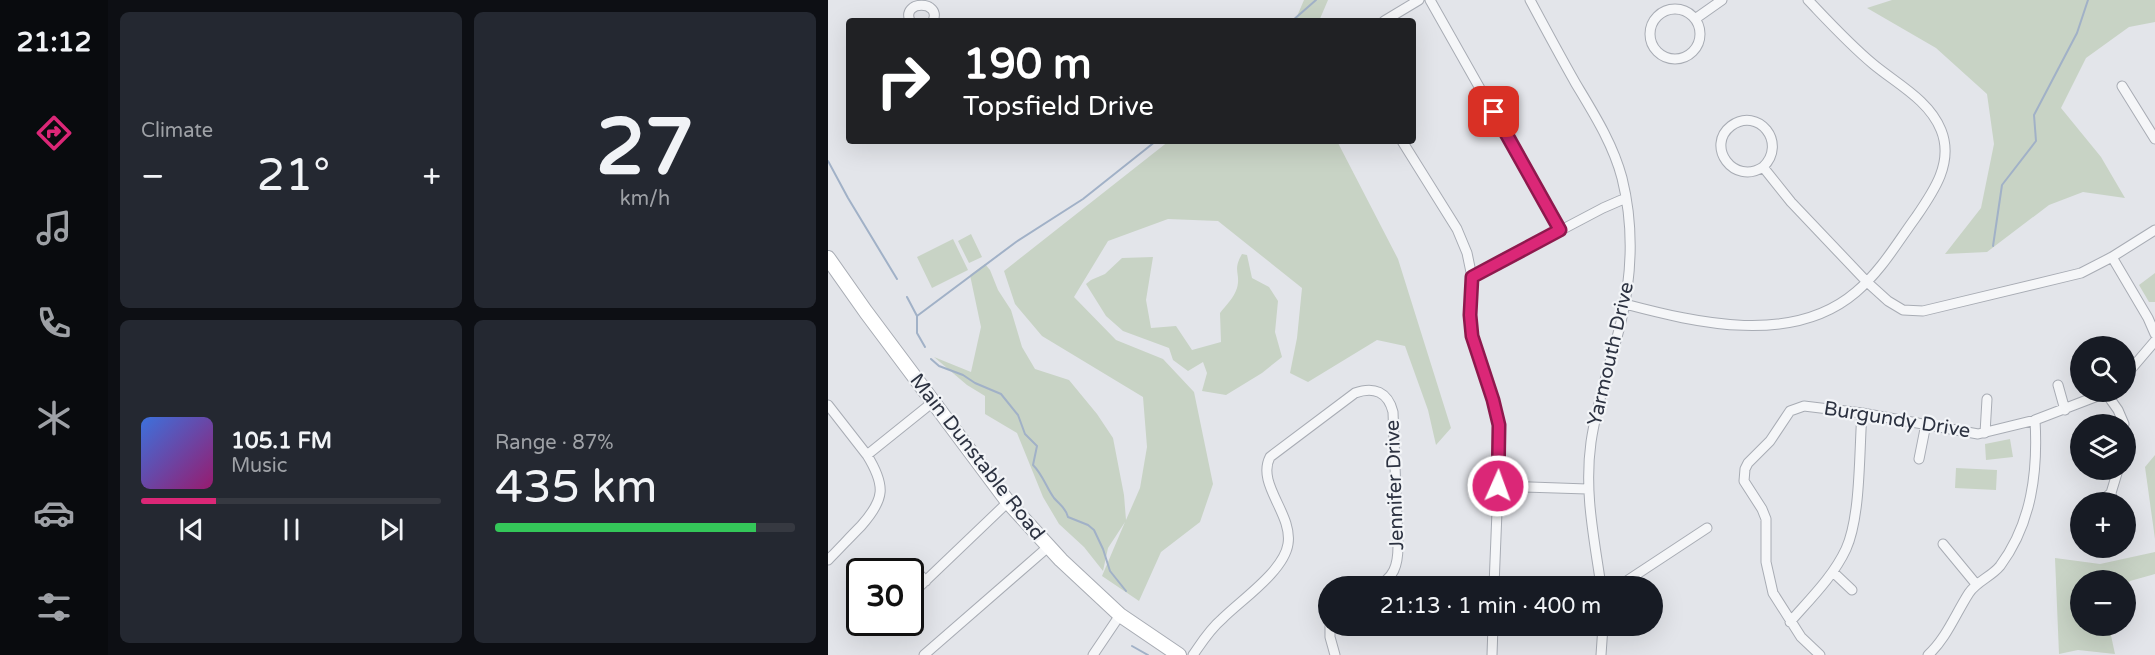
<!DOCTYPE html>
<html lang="en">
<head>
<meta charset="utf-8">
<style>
  body { margin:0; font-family:"Varela Round",sans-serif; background:#242831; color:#f1f3f6; height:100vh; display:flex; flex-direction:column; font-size:22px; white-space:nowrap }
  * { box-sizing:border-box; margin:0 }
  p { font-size:20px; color:#9ea1a6 }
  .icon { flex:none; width:33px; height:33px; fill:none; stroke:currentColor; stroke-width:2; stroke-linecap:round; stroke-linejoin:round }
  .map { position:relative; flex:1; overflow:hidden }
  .panel { display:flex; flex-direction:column; gap:12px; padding:12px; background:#0d0f14; width:720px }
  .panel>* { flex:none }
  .guide { position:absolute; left:18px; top:18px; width:570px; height:126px; border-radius:6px; box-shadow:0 6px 24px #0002; background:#202124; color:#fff; overflow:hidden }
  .tools { position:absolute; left:1242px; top:336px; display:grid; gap:12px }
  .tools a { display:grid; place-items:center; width:66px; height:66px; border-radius:50%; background:#171b24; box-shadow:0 6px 24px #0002; font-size:30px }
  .speed { position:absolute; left:18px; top:558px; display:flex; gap:12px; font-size:30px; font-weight:700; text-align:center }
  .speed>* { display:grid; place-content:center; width:78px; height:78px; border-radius:50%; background:#171b24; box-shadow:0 6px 24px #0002; line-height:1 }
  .speed .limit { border:3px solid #111; border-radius:9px; background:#fff; color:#111 }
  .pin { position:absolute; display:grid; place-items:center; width:51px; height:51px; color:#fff; margin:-26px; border-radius:12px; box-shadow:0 3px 9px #0006 }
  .me { position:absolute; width:66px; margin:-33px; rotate:2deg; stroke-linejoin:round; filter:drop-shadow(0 0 4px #0008) }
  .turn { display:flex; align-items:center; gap:21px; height:126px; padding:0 18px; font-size:27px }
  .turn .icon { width:78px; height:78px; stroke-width:2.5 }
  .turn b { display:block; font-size:42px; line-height:51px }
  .big { font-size:45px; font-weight:600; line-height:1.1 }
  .panel .tile { flex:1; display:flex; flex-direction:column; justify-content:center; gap:9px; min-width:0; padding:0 21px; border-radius:9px; background:#242831 }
  .panel .dial { align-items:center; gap:0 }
  .dial b { font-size:78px; line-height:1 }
  .song { display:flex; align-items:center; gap:18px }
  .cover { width:72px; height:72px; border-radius:9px; background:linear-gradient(135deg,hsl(220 70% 55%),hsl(320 70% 35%)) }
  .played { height:6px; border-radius:3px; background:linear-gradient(90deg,#db2777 25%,#363941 25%) }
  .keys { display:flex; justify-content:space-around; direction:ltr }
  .heat { display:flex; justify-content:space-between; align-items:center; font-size:33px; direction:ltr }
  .charge { height:9px; border-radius:4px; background:linear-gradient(90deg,#34c759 87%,#363941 0) }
  .panel .tiles { flex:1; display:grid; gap:12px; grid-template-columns:repeat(2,1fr) }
  .trip { position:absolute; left:490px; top:576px; width:345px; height:60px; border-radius:30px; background:#171b24; box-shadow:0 6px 24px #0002; font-weight:600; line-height:60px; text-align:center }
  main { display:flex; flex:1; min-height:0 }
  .tabs { display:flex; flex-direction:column; width:108px; justify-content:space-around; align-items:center; background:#090b0e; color:#9ea1a6 }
  .tabs .icon { width:42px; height:42px }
  .tabs .active { color:#db2777 }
  .tabs b { font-size:27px; color:#f1f3f6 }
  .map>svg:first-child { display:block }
  .green { fill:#c8d3c5 }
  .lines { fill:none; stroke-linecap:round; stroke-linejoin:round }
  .stream { stroke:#a1b1c7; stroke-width:2 }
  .minor-casing { stroke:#a8acb4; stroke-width:11 }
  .secondary-casing { stroke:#a8acb4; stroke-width:16 }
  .minor { stroke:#f5f6f8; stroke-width:9 }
  .secondary { stroke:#fff; stroke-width:14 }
  .route-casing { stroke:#8e194d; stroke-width:15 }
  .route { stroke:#db2777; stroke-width:10 }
  .labels { text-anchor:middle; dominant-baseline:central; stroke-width:4.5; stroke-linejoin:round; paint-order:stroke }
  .street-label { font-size:20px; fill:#2c3241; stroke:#f2f4f7 }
</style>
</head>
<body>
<main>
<nav class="tabs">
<b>21:12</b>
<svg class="icon active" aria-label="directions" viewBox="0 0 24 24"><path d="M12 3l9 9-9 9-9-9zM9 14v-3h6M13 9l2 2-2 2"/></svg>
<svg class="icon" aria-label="music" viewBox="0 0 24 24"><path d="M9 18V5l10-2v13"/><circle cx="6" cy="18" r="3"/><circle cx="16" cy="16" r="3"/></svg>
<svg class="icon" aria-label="phone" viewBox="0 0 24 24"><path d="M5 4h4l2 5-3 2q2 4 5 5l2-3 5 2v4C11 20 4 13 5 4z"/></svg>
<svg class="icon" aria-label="climate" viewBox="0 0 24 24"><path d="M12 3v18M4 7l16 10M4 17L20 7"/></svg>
<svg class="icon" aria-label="car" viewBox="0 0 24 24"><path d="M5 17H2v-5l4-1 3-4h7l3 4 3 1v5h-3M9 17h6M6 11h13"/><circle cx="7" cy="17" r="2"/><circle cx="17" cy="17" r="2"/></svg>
<svg class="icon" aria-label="filters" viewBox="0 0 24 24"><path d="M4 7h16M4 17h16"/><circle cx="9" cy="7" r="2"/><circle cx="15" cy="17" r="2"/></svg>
</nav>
<section class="panel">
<div class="tiles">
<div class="tile"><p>Climate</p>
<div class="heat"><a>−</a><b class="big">21°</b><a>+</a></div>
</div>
<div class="tile dial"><b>27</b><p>km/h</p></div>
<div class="tile">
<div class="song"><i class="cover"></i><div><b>105.1 FM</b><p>Music</p></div></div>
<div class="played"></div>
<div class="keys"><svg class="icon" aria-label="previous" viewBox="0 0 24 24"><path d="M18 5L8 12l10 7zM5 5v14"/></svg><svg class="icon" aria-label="pause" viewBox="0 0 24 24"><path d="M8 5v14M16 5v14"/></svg><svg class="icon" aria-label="next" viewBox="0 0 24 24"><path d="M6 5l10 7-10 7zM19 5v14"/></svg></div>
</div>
<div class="tile"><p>Range · 87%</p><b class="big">435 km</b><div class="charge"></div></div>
</div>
</section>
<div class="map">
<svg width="1327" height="655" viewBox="0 0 1327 655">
  <rect width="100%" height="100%" fill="#e3e5ea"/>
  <path class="green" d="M 476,0 L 500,0 L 491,21 L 467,21 Z
    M 1064,0 L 1327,0 L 1327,22 L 1301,27 L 1258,58 L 1233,108 L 1273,157 L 1297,198 L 1255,192 L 1221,205 L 1159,252 L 1117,254 L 1153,208 L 1166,144 L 1159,94 L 1108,48 L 1039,8 Z
    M 341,141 L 509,141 L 570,259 L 623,428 L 608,445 L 600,410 L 577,346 L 549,340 L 480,382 L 462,373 L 469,338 L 474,288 L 390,221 L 340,219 L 280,241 L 246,297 L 288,340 L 335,359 L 366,392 L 385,484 L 372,522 L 333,552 L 311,601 L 274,576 L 297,522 L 280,548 L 275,571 L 256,547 L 231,524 L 215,497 L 189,433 L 157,414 L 157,396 L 139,385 L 106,357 L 143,372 L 153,327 L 142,275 L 157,264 L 162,270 L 170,290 L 183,310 L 194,347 L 207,369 L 241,380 L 269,414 L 285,438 L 296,495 L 298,520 L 312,488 L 319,447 L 315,397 L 214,336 L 187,304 L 176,271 Z
    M 143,234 L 154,257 L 141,263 L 130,241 Z
    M 125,239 L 140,270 L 104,288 L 89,257 Z
    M 414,254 L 419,255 L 424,278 L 441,287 L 450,301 L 447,332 L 454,357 L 434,373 L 398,395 L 374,391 L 379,373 L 375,362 L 360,371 L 345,360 L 341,348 L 295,331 L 278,316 L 258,284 L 263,280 L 277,274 L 294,258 L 325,257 L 318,300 L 323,328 L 348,326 L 364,350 L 393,342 L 392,313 C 398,305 406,298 409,288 C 413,273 404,271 414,254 Z
    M 1327,273 L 1327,302 L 1321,302 L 1311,285 Z
    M 1182,439 L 1185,457 L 1158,460 L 1157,444 Z
    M 1327,455 L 1327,539 L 1317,467 Z
    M 1128,468 L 1169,470 L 1168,490 L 1127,488 Z
    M 1327,552 L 1327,574 L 1302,581 L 1298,586 L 1298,580 L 1252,580 L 1252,626 L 1281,626 L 1287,654 L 1250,650 L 1231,654 L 1227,558 L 1272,564 Z"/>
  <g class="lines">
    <path class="stream" d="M 464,21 L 488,0
      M 0,161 L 20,198 L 69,279
      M 1165,246 L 1174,185 L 1208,141 L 1206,115 L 1249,33 L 1260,0
      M 79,297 L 89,316 L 89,333 L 97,347
      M 89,316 L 188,242 L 255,199 L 328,141
      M 103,359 L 111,366 L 135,375 L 147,383 L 173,394 L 190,415 L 197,434 L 209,446 L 205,465 C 215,475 218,487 226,498 C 232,505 238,508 240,517 L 260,525 L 266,530 L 275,549 L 282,571 L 298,591
      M 304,646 L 320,655"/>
    <defs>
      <path id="minor" d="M 602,0 L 732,230
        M 702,0 C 717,28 732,56 748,84 C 766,114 785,144 794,178 C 806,226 804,275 793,322 C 783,362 769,401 763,442 C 756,492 766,537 773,586
        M822 34a25 25 0 1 1 50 0a25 25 0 1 1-50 0Z
        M 867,19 L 894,0
        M 82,21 C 73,0 114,0 105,21
        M 556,21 L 591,0
        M 1294,86 L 1327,139
        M 574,141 L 629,229 L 639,253 L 644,277 L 642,315 L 644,336 L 648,351 L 665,400 L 672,437 L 666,586
        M 935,167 C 960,143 930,106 903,126 C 877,146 906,186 935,167 L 963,202 L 1039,282 L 1060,301 L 1075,310 L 1095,311 L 1253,273 L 1284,257 L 1327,230
        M 1284,257 L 1320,318 L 1327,334
        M 644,277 L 775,208 L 798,198
        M 797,304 C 869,323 965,346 1028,292 C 1053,271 1069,243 1088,217 C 1106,191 1126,162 1113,130 C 1101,100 1069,84 1045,64 C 1021,44 1001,22 980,0
        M 1298,375 L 1327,341
        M 1230,385 L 1237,410
        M 1278,393 L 1290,410 L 1296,424
        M 0,405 L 39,455
        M 1157,433 L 1159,399
        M 1298,433 L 1298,444
        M 1091,459 L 1098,424
        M 670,486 L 759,489
        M 1283,493 L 1290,470
        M 1272,502 L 1283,493 L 1285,502
        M 1115,544 L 1148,584
        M 0,560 C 11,549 22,537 33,526 C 57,499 58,486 39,455 L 105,402
        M 73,572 C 84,565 90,573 98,581
        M 1005,572 L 1024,590
        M 791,586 L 879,528
        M 82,592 L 89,589 L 180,502
        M 962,622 C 981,600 1005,577 1018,549 C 1033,516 1031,451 1034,413
        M 502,626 L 502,637 L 507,655
        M 96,655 L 220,547
        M 265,655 L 292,615
        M 365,655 C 374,642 382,629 394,619 C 413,600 456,571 460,544 C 465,514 428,484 442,457 L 527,393 C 546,386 560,392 565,412 L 570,546 C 570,565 566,579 548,586
        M 664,655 L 665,626
        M 773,655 L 775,626
        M 992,655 L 973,637 L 945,593 L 938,562 L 938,519 L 934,509 L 916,481 L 917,469 L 920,463 L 942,441 L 962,411 L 976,406 L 1034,413 L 1150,434 L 1207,420 L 1280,392
        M 1100,655 C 1118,639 1128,613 1141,593 C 1149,581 1163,577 1172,566 C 1204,523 1210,471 1207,420"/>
      <path id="secondary" d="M 0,258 L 38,312 L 180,502 L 233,560 L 292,615 L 351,655"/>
    </defs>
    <use href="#minor" class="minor-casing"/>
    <use href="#secondary" class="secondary-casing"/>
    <use href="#minor" class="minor"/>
    <use href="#secondary" class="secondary"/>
  </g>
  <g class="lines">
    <defs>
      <path id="route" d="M 666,112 L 732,230 L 644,277 L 642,315 L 644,336 L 665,400 L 671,425 L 670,486"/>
    </defs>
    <use href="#route" class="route-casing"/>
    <use href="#route" class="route"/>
  </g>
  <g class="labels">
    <g class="street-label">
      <text transform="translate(783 354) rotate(-77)">Yarmouth Drive</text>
      <text transform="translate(1069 420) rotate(9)">Burgundy Drive</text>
      <text transform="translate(149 457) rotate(52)">Main Dunstable Road</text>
      <text transform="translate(567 485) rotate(-92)">Jennifer Drive</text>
    </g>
  </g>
</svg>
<div class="tools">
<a><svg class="icon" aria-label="search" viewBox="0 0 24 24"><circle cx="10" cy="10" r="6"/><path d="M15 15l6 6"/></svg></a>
<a><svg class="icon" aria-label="layers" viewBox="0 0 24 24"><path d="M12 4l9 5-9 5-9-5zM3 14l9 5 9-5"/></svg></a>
<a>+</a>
<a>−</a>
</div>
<div class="speed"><div class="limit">30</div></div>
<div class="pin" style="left:666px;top:112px;background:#d93025"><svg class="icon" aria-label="arrive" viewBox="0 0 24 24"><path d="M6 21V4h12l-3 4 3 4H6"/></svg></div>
<svg class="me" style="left:670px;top:486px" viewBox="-20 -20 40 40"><circle r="17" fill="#db2777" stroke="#fff" stroke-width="3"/><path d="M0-11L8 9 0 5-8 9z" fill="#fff"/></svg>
<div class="trip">21:13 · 1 min · 400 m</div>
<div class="guide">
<div class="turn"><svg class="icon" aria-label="right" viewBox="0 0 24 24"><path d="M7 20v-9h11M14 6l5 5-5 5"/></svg><div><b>190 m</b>Topsfield Drive</div></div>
</div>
</div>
</main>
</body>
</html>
